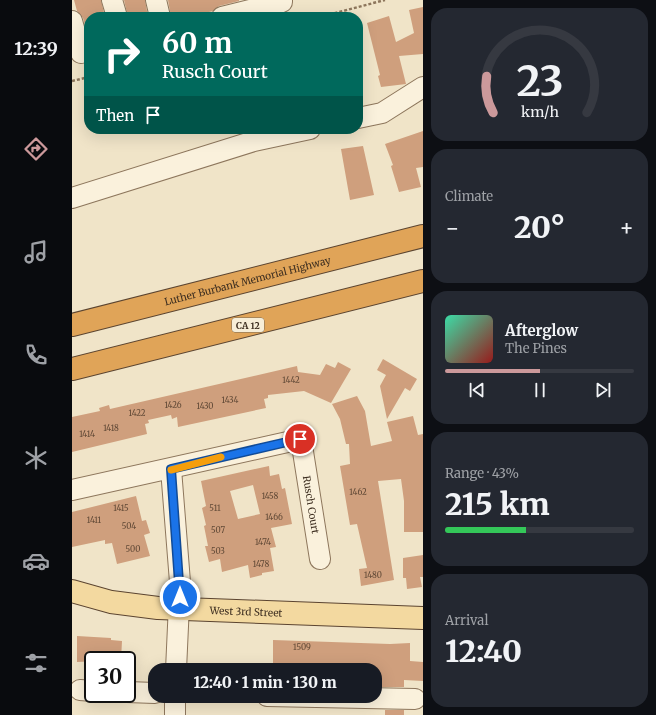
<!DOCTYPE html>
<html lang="en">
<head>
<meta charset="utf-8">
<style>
  body { margin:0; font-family:Merriweather,serif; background:#242831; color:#f1f3f6; height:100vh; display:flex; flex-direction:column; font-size:15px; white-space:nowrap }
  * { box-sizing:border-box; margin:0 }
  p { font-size:13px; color:#9ea1a6 }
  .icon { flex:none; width:22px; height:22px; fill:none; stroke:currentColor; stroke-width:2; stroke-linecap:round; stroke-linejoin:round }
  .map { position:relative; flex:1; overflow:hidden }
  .details { display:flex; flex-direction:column; gap:8px; padding:8px; background:#0d0f14; width:233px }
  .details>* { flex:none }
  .top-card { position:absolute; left:12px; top:12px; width:279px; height:122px; border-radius:16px; box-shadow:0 4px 16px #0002; background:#00695c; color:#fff; overflow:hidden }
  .speed { position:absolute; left:12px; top:651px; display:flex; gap:8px; font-size:20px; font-weight:700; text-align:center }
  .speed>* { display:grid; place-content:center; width:52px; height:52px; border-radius:50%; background:#171b24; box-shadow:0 4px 16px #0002; line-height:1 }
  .speed .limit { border:2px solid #111; border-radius:6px; background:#fff; color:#111 }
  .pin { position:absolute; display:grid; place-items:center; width:34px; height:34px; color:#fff; margin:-17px; border:2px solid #fff; border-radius:50%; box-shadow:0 1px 4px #0007 }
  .me { position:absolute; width:44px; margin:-22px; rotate:0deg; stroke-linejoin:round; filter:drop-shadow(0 0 3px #0008) }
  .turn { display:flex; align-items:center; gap:14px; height:84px; padding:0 12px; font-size:18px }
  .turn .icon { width:52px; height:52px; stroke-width:2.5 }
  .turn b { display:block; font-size:28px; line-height:34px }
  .then { display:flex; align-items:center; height:38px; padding:0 12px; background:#0003; gap:8px; font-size:15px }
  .big { font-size:30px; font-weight:800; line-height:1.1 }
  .details .tile { flex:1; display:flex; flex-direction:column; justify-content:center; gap:6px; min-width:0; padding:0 14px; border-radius:16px; background:#242831 }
  .details .dial { align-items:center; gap:0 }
  .dial svg { height:104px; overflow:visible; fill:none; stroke:#363941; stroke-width:7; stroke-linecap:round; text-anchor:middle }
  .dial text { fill:#f1f3f6; stroke:none }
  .song { display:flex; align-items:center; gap:12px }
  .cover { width:48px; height:48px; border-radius:6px; background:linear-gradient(135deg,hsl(160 70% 55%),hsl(0 70% 35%)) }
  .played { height:4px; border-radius:2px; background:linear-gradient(90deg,#cc999b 50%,#363941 50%) }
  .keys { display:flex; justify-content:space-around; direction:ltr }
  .heat { display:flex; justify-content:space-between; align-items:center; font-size:22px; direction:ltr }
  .charge { height:6px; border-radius:3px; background:linear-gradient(90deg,#34c759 43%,#363941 0) }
  .trip { position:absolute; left:76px; top:663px; width:234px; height:40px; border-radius:16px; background:#171b24; box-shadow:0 4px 16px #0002; font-weight:800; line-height:40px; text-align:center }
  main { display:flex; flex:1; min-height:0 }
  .tab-bar { display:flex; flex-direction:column; width:72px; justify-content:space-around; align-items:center; background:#090b0e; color:#9ea1a6 }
  .tab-bar .icon { width:28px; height:28px }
  .tab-bar .current { color:#cc999b }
  .tab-bar b { font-size:18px; color:#f1f3f6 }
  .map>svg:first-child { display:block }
  .building { fill:#cf9f7d; fill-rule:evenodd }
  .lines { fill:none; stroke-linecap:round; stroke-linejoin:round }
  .minor-casing { stroke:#8d765c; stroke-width:22 }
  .major-casing { stroke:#5b4430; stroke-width:24 }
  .highway-casing { stroke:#5b4430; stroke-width:24 }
  .path { stroke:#8d765c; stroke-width:2.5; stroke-dasharray:3 2; stroke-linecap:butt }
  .minor { stroke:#faf1dc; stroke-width:20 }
  .major { stroke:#f3d9a0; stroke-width:22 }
  .highway { stroke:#e0a458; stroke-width:22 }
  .route-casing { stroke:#114b97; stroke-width:10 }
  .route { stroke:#1a73e8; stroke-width:7 }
  .slow { stroke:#f59e0b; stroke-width:7 }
  .labels { text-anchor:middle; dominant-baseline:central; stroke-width:4; stroke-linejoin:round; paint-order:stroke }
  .number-label { font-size:8px; fill:#624a37 }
  .shield { fill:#f7eed8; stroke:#756857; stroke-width:1 }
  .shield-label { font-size:9px; font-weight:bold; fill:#3d2e20 }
  .street-label { font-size:10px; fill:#3d2e20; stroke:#f7eed8 }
</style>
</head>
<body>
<main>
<nav class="tab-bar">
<b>12:39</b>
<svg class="icon current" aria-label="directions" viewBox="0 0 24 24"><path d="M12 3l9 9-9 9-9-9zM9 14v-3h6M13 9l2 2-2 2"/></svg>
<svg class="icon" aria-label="music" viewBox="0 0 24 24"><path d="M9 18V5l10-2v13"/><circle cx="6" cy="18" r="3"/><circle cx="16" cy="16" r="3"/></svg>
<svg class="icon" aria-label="phone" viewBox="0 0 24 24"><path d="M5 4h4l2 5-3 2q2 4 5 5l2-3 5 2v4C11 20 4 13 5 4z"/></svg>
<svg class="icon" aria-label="climate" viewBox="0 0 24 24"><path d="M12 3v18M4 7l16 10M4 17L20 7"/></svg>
<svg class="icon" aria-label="car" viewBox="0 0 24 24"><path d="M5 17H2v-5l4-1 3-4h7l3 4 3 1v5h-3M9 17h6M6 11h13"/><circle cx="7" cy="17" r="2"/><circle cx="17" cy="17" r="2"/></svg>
<svg class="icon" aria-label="filters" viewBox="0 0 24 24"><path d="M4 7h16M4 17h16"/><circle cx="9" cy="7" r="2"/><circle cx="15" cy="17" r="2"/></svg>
</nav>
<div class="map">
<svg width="351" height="715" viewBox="0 0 351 715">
  <rect width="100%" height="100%" fill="#f0e4c8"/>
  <path class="building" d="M 2,0 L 29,0 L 33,17 L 17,17 L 17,39 L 11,18 L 5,11 Z
    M 52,0 L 73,0 L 76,17 L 56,17 Z
    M 96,0 L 167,0 L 167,1 L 147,6 L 141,11 L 117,17 L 99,17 Z
    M 351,7 L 351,54 L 327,56 L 334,84 L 309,87 L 306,76 L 308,75 L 295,23 L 317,16 L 324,42 L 342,33 L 337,10 Z
    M 351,131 L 351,167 L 344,168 L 349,187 L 327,192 L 319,166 L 321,165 L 313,144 Z
    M 291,146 L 302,195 L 278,200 L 269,149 Z
    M 311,359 L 345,379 L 338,391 L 333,388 L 315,419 L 308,386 L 314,375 L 305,370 Z
    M 266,362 L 279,369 L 259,403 L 232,391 L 196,395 L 196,398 L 192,399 L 194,408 L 106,427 L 105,417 L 100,419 L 99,415 L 76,420 L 77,423 L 73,424 L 75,434 L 0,452 L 0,417 L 28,411 L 27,408 L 37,405 L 38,409 L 225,366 L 226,372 L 248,375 L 254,364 L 263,368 Z
    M 285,396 L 293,411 L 299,446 L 320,441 L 315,422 L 341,416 L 346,435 L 351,434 L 351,532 L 332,532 L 332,501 L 329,479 L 306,481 L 322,580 L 289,586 L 287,569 L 295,568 L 285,524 L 278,525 L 268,466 L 278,464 L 277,444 L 274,444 L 268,419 L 260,404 Z
    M 197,466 L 198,476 L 207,474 L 210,489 L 213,488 L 220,524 L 199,528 L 204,547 L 198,548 L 202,571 L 190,573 L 190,575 L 178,578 L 176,565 L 150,572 L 148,559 L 137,562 L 133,546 L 136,546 L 132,526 L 134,525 L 130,508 L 134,506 L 129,481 ZM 181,485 L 188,514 L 166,519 L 158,491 Z
    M 64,496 L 70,521 L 74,520 L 78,533 L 72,535 L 78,556 L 45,564 L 40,543 L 33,544 L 33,540 L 0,547 L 0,512 Z
    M 351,555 L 351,577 L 348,577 L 350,587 L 335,589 L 334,578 L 331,578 L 331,558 Z
    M 5,636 L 39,638 L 39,640 L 50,641 L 49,660 L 5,662 Z
    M 201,640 L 318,644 L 338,643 L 338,661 L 351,662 L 351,681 L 332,680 L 332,687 L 303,687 L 303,670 L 255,667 L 255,670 L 234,670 L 234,666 L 201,666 Z
    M 313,710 L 332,710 L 332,715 L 313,715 Z"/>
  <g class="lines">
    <defs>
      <g id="minor">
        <path d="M 40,0 L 45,17"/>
        <path d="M 84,0 L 88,17"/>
        <path d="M 150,17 L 210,2 L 210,0"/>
        <path d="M 0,21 L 9,53"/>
        <path d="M 286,118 L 310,113 L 351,87"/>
        <path d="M 0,198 L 182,141 L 238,129"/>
        <path d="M 99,469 L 108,582 L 104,670"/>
        <path id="s1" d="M 0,490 L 229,439 L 248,559"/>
        <path d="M 8,690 L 21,691"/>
        <path d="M 55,692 L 83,693"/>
        <path d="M 103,696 L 103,715"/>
        <path d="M 195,696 L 343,699"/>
      </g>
      <g id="major">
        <path id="s2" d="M 0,591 L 39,602 L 86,608 L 351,618"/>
      </g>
      <g id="highway">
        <path id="s3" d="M 0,325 L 351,236"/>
        <path d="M 0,369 L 351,281"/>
      </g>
    </defs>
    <use href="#minor" class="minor-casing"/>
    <use href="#major" class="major-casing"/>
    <use href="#highway" class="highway-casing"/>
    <path class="path" d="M 248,17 L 313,0
      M 0,81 L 17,77"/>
    <use href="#minor" class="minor"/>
    <use href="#major" class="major"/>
    <use href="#highway" class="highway"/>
  </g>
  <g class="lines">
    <defs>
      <path id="route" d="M 108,597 L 99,469 L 228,439"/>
    </defs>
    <use href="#route" class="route-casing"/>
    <use href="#route" class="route"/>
    <path class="slow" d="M 99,470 L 149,457"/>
  </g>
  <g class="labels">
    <g class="number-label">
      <text x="219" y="380">1442</text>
      <text x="158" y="400">1434</text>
      <text x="101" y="405">1426</text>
      <text x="133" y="406">1430</text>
      <text x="65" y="413">1422</text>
      <text x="39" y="428">1418</text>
      <text x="15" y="434">1414</text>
      <text x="286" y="492">1462</text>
      <text x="198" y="496">1458</text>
      <text x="49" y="508">1415</text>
      <text x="143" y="508">511</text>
      <text x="202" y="517">1466</text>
      <text x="22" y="520">1411</text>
      <text x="57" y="526">504</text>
      <text x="146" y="530">507</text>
      <text x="191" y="542">1474</text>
      <text x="61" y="549">500</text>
      <text x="146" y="551">503</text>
      <text x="189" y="564">1478</text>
      <text x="301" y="575">1480</text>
      <text x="230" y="647">1509</text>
    </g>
    <rect class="shield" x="160" y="318" width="32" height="14" rx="3"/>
    <g class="shield-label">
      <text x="176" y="325">CA 12</text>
    </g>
    <g class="street-label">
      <text stroke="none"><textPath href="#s3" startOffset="181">Luther Burbank Memorial Highway</textPath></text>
      <text stroke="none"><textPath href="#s1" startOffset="301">Rusch Court</textPath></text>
      <text stroke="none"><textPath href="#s2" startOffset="176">West 3rd Street</textPath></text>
    </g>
  </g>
</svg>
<div class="speed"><div class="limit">30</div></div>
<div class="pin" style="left:228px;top:439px;background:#d93025"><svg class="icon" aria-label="arrive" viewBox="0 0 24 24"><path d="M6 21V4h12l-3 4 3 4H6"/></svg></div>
<svg class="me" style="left:108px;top:597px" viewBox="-20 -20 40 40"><circle r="17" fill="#1a73e8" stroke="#fff" stroke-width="3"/><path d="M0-11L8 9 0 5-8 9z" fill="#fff"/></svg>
<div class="trip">12:40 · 1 min · 130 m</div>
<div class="top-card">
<div class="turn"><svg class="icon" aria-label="right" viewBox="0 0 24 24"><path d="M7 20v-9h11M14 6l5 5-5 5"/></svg><div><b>60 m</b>Rusch Court</div></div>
<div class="then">Then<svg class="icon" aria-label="arrive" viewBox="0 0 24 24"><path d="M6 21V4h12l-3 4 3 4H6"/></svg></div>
</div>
</div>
<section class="details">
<div class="tile dial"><svg viewBox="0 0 100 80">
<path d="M14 69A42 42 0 1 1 86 69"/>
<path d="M14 69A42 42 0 0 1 9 41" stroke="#cc999b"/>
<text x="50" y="56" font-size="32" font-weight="700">23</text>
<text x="50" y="72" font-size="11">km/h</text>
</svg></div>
<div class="tile"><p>Climate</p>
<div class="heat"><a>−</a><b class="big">20°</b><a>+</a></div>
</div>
<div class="tile">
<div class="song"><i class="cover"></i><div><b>Afterglow</b><p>The Pines</p></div></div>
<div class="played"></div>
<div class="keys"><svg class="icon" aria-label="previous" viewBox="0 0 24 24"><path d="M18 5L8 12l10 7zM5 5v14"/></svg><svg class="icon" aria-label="pause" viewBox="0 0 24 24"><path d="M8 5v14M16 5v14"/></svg><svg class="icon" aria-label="next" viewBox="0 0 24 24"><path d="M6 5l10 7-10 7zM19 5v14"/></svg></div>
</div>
<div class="tile"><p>Range · 43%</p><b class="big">215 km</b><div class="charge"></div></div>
<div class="tile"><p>Arrival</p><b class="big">12:40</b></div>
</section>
</main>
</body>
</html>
